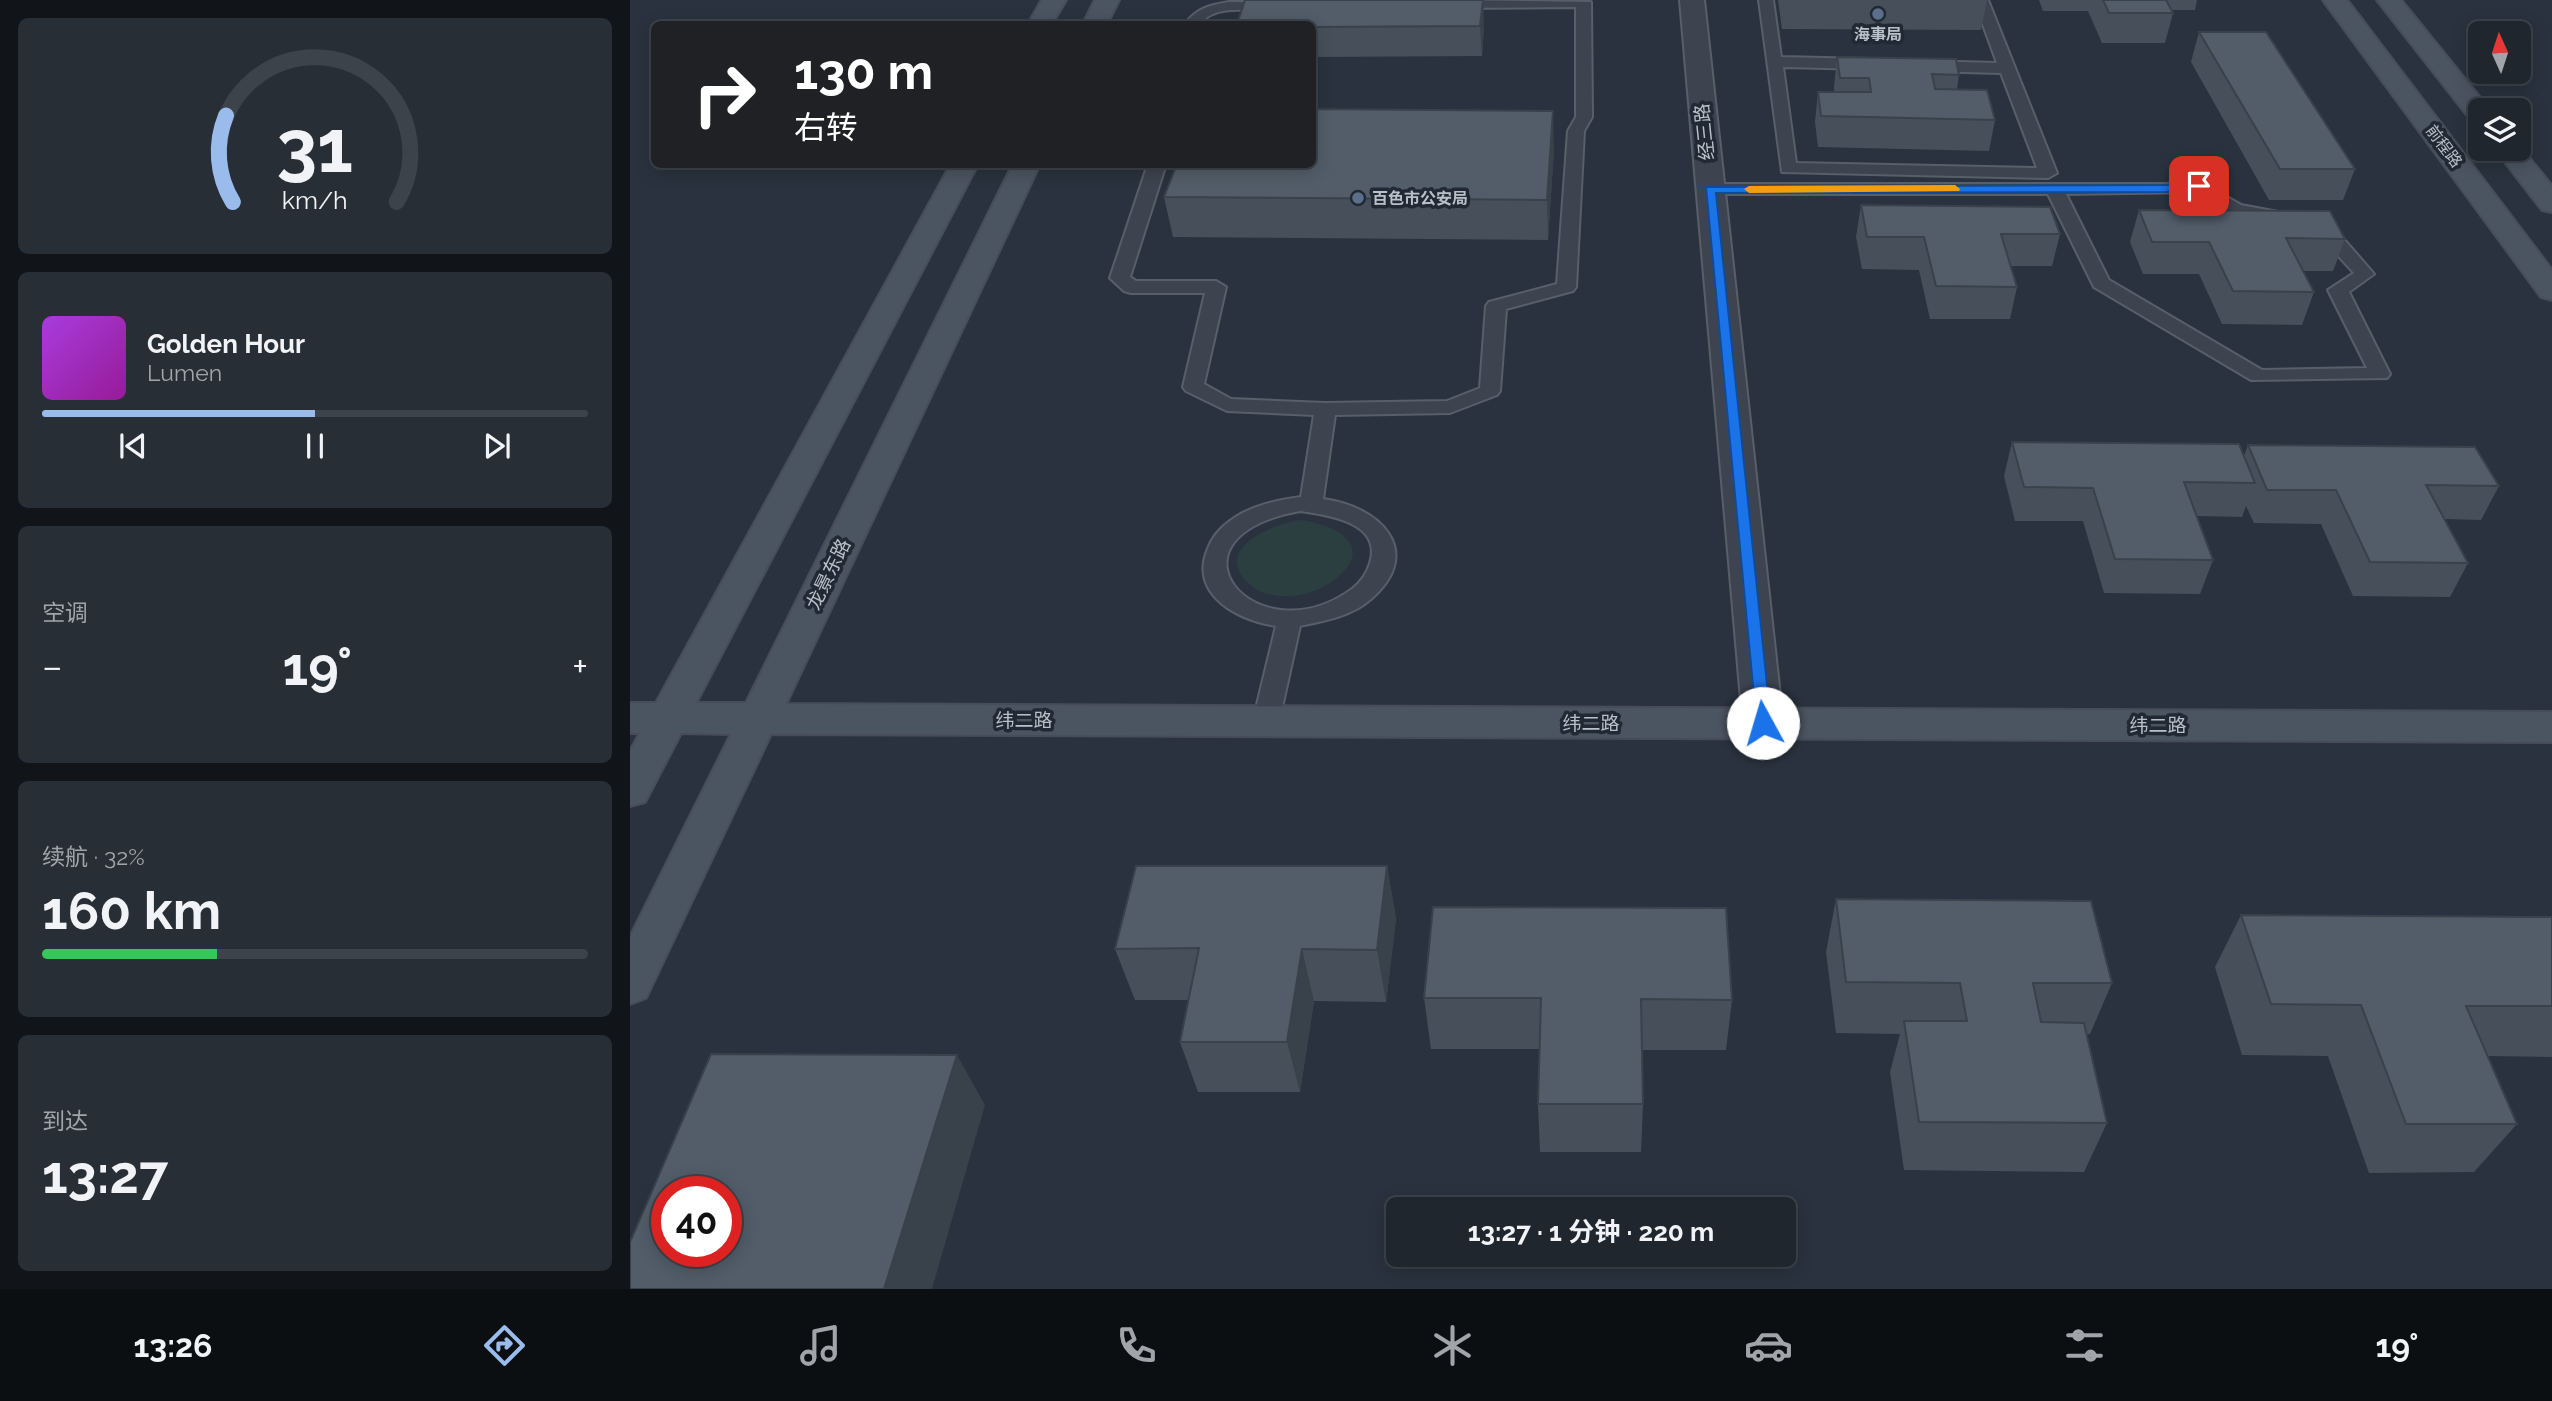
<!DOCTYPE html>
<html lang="zh">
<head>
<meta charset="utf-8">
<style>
  body { margin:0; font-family:Raleway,"Noto Sans SC",sans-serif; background:#272e36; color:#f1f3f6; height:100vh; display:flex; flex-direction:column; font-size:26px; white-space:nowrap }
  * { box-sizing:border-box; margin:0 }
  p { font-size:23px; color:#a1a5aa }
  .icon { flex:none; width:38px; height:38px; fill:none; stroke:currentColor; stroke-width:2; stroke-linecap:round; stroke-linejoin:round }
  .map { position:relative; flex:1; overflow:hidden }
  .panel { display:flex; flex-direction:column; gap:18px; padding:18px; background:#111519; width:630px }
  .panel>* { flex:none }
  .top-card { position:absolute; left:21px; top:21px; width:665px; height:147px; border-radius:10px; box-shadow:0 4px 18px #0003,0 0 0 2px #3c434a; background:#202124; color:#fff; overflow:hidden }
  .needle { width:46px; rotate:357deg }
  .controls { position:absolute; left:1838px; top:21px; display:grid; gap:14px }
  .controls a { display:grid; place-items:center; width:63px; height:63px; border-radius:10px; background:#1f262e; box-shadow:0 4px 18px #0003,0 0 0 2px #3c434a; font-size:35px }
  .speed { position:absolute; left:21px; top:1176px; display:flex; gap:14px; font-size:35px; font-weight:700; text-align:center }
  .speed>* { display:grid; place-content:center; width:91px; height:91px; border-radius:50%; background:#1f262e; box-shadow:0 4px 18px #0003,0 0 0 2px #3c434a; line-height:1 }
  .speed .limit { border:10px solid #d22; background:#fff; color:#111 }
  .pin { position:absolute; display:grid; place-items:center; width:60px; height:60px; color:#fff; margin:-30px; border-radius:14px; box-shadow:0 4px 10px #0006 }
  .me { position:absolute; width:77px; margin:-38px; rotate:354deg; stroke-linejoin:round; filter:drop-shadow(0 0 5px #0008) }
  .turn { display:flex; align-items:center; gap:24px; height:147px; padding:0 28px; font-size:32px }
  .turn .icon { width:91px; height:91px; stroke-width:2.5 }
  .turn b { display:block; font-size:49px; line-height:60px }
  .big { font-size:52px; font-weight:700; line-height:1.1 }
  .panel .widget { flex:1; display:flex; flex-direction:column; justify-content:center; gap:10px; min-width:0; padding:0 24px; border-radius:10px; background:#272e36 }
  .panel .dial { align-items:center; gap:0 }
  .dial svg { height:182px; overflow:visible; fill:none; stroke:#3c434a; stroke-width:7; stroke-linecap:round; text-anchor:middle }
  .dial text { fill:#f1f3f6; stroke:none }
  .song { display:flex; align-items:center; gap:21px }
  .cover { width:84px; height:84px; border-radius:10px; background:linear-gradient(135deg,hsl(280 70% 55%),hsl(300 70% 35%)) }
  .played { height:7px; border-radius:4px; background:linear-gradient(90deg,#9abced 50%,#3c434a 50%) }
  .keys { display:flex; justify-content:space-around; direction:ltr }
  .heat { display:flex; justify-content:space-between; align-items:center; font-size:38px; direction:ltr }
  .charge { height:10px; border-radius:5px; background:linear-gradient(90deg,#34c759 32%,#3c434a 0) }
  .trip { position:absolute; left:756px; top:1197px; width:410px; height:70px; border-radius:10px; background:#1f262e; box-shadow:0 4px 18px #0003,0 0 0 2px #3c434a; font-weight:700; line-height:70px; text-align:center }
  .menu { display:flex; height:112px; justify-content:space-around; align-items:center; background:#0c0f12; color:#a1a5aa }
  .menu .icon { width:49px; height:49px }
  .menu .active { color:#9abced }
  .menu b { font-size:32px; color:#f1f3f6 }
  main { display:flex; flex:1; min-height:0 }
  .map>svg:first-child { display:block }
  .green { fill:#2c3f40 }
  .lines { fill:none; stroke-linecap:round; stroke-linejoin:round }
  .service-casing { stroke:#575f69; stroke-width:4 }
  .tertiary-casing { stroke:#575f69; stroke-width:4 }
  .secondary-casing { stroke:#464d58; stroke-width:4 }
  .service { fill:#3d444f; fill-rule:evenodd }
  .tertiary { fill:#3d444f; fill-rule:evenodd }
  .secondary { fill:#4b5461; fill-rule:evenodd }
  .wall { fill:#47505a }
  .shaded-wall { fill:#39414a }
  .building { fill:#525d69; stroke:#39414a; stroke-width:2; fill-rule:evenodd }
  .route { fill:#1a73e8; stroke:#114b97; stroke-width:2 }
  .slow { fill:#f59e0b }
  .service-dot { fill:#5c6f8a; stroke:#212934; stroke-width:2.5 }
  .labels { text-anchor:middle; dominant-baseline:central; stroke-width:7; stroke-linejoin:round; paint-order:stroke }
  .far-poi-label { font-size:16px; font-weight:bold; fill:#b9c0c9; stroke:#212934 }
  .far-street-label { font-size:16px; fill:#b9c0c9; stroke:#212934 }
  .street-label { font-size:19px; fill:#b9c0c9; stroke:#212934 }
</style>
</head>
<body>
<main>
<section class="panel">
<div class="widget dial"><svg viewBox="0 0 100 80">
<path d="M14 69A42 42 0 1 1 86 69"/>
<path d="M14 69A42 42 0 0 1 11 31" stroke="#9abced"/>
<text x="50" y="56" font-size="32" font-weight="700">31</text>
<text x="50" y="72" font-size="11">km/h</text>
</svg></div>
<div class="widget">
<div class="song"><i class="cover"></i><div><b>Golden Hour</b><p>Lumen</p></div></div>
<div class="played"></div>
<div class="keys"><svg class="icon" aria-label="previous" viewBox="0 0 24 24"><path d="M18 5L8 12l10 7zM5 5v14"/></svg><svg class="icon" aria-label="pause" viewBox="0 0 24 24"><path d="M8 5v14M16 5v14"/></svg><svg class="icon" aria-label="next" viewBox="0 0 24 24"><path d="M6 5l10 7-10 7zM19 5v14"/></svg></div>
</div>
<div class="widget"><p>空调</p>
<div class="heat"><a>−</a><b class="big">19°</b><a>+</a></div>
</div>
<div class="widget"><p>续航 · 32%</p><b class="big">160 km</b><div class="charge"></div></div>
<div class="widget"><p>到达</p><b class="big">13:27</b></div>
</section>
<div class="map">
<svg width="1922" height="1289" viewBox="0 0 1922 1289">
  <rect width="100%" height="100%" fill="#29323e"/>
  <path class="green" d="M 671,520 C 696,523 742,540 714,571 C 692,596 642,608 616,581 C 584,546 646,523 671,520 Z"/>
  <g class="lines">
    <defs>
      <path id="service" d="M 820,0 L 961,2 L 962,117 L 954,131 L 946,287 L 943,291 L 876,309 L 870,391 L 867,395 L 820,413 L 705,415 L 693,499 C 749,506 796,551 741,599 C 722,616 694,621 670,626 L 649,721 L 645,728 L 636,731 L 627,728 L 623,721 L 646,626 C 609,620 560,596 577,551 C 581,539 590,528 600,521 C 619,506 647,500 671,497 L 684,415 L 597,411 L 556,391 L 553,387 L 575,293 L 501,293 L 494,291 L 480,278 L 518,164 L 536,164 L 500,277 L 506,281 L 586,281 L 596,287 L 574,384 L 601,399 L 695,403 L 817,401 L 850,388 L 856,306 L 859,302 L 927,284 L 938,131 L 946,117 L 946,7 L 822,8 L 815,4 ZM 670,511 C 697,515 753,522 740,563 C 737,573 731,582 722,589 C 626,659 523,538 670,511 Z
        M 1129,0 L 1143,0 L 1151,57 L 1238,59 L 1246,64 L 1238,69 L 1153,67 L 1166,163 L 1407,168 L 1371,73 L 1295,71 L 1287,66 L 1295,61 L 1367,63 L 1344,0 L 1358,0 L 1427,173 L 1418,178 L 1152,172 Z
        M 599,2 L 646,2 L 654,7 L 646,12 C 623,11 585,3 570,24 L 555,24 C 567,8 580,5 599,2 Z
        M 1569,181 L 1611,205 L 1648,212 L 1651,216 L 1642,221 L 1600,214 L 1566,192 L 1436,194 L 1479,280 L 1632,370 L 1737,368 L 1698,290 L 1724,273 L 1679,224 L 1688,219 L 1698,221 L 1744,274 L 1719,292 L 1760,374 L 1757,378 L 1621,380 L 1464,287 L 1418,194 L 1080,194 L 1071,189 L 1080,184 L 1536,184 Z"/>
      <path id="tertiary" d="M 1050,0 L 1074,0 L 1153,723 L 1147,734 L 1133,738 L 1119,734 L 1113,723 Z"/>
      <path id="secondary" d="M 412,0 L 436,0 L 422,24 L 398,24 Z
        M 465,0 L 489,0 L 477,24 L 453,24 Z
        M 1693,0 L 1717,0 L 1922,270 L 1922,300 L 1911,297 Z
        M 1747,0 L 1771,0 L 1860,110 L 1850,110 L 1850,122 L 1841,120 Z
        M 1888,144 L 1922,186 L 1922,212 L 1912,210 L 1865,149 L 1888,149 Z
        M 321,164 L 348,164 L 66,703 L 116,703 L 383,164 L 410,164 L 156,704 L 1922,712 L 1922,742 L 141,734 L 16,998 L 0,1004 L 0,937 L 101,734 L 51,733 L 15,802 L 0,806 L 0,751 L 10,733 L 0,733 L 0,703 L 26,703 Z"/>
    </defs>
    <use href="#service" class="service-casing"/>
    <use href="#tertiary" class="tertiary-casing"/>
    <use href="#secondary" class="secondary-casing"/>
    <use href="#service" class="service"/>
    <use href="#tertiary" class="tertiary"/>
    <use href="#secondary" class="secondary"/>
  </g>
  <path class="wall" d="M 1148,0 L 1357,0 L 1351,30 L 1152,29 Z
    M 1409,0 L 1567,0 L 1565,10 L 1541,10 L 1543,13 L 1535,43 L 1472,43 L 1458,11 L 1413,11 Z
    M 682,24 L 854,26 L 852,56 L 682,57 Z
    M 1569,32 L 1725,169 L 1713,200 L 1639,200 L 1561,62 Z
    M 1207,57 L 1329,75 L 1327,89 L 1365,120 L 1359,151 L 1188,147 L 1185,122 L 1188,92 L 1204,92 L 1204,87 Z
    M 924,149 L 918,240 L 543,237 L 534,197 Z
    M 1231,205 L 1430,234 L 1422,266 L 1381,266 L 1387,287 L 1380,319 L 1300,319 L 1289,270 L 1232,269 L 1226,237 Z
    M 1509,210 L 1715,239 L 1703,271 L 1673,271 L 1684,292 L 1672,325 L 1592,324 L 1569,274 L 1513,274 L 1500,242 Z
    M 1382,442 L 1614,456 L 1618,445 L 1869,486 L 1851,520 L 1815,519 L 1838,563 L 1820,597 L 1723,596 L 1691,524 L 1624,523 L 1616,506 L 1612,517 L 1567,516 L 1583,560 L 1570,594 L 1474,593 L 1453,521 L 1385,521 L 1374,476 Z
    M 757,866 L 766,919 L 756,1002 L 684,1001 L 670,1092 L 568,1092 L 550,1042 L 558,1000 L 505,1000 L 485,949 Z
    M 1206,899 L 1482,983 L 1460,1034 L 1457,1034 L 1477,1123 L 1454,1172 L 1274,1170 L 1260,1072 L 1270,1034 L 1206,1033 L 1196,952 Z
    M 1611,915 L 1922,917 L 1922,1057 L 1858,1056 L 1887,1124 L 1844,1172 L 1739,1173 L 1698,1056 L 1612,1055 L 1585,967 Z
    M 794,998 L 1102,1000 L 1096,1050 L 1012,1050 L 1013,1104 L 1011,1152 L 910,1152 L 908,1104 L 909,1049 L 801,1049 Z"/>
  <path class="shaded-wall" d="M 853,0 L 854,26 L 852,56 L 850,26 Z
    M 923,111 L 924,149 L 918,240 L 917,200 Z
    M 757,866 L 766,919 L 756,1002 L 747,950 Z
    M 672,949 L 684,1001 L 670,1092 L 657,1042 Z
    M 327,1055 L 355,1105 L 302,1289 L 254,1289 Z"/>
  <path class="building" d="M 615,0 L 853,0 L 850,26 L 682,27 L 682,24 L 607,24 Z
    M 1473,0 L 1536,0 L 1543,13 L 1479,13 Z
    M 1569,32 L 1636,32 L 1725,169 L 1650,169 Z
    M 1207,57 L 1326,59 L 1329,75 L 1302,74 L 1305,89 L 1357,90 L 1365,120 L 1191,116 L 1188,92 L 1241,92 L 1239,78 L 1210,78 Z
    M 682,109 L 923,111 L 917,200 L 534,197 L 547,164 L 682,164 Z
    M 1231,205 L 1420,207 L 1430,234 L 1371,234 L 1387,287 L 1306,286 L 1294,237 L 1237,237 Z
    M 1509,210 L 1700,211 L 1715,239 L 1656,238 L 1684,292 L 1603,291 L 1579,242 L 1522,242 Z
    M 1382,442 L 1609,444 L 1625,483 L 1554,482 L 1583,560 L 1485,559 L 1463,488 L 1394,487 Z
    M 1618,445 L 1845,447 L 1869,486 L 1796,485 L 1838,563 L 1740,562 L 1706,490 L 1637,490 Z
    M 506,866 L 757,866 L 747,950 L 672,949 L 657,1042 L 550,1042 L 569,948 L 485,949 Z
    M 1206,899 L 1461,901 L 1482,983 L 1403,983 L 1411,1022 L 1454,1023 L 1477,1123 L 1289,1122 L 1274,1021 L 1337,1021 L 1330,983 L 1216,982 Z
    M 803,907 L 1096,908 L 1102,1000 L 1011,999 L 1013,1104 L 908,1104 L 911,998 L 794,998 Z
    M 1611,915 L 1922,917 L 1922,1006 L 1836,1006 L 1887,1124 L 1776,1124 L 1731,1005 L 1641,1004 Z
    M 81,1054 L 327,1055 L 254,1289 L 0,1289 L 0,1242 ZM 37,1192 L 96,1192 L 96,1251 L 37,1251 Z"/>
  <path class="route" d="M 1569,182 L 1573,183 L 1573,188 L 1536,192 L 1086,193 L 1141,723 L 1139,728 L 1127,728 L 1076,187 L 1536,185 Z"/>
  <path class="slow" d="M 1325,185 L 1330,189 L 1329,191 L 1119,193 L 1114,189 L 1119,186 Z"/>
  <g class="service-dot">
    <circle cx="1248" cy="14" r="7"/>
    <circle cx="728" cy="198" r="7"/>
  </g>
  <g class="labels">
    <g class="far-poi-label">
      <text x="1248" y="34">海事局</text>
      <text x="742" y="198" text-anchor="start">百色市公安局</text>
    </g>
    <g class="far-street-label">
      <text transform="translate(1814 146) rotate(53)">前程路</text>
    </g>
    <g class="street-label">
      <text transform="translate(1074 132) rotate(-96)">经三路</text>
      <text transform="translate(198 574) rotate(-64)">龙景东路</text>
      <text x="394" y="720">纬二路</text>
      <text x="961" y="723">纬二路</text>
      <text x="1528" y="725">纬二路</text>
    </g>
  </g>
</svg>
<div class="controls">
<a><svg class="needle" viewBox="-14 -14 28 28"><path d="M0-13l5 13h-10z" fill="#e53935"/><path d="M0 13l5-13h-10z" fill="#a1a5aa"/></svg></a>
<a><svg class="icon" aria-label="layers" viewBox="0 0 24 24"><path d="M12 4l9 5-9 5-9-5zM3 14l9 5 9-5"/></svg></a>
</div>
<div class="speed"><div class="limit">40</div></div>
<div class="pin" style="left:1569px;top:186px;background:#d93025"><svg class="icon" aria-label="arrive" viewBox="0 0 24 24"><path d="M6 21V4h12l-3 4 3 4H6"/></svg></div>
<svg class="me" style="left:1133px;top:723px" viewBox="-20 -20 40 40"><circle r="19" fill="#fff"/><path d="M0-13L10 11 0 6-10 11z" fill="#1a73e8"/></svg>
<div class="trip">13:27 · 1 分钟 · 220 m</div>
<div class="top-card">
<div class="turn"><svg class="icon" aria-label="right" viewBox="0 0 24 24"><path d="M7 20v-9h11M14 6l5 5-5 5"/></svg><div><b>130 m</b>右转</div></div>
</div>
</div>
</main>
<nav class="menu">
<b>13:26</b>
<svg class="icon active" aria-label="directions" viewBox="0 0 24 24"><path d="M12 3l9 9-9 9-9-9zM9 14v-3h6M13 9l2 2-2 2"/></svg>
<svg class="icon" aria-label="music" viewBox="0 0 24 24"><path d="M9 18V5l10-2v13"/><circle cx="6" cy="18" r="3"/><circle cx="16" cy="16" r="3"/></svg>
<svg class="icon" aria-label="phone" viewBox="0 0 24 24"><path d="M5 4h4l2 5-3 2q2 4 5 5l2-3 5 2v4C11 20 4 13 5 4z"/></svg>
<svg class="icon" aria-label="climate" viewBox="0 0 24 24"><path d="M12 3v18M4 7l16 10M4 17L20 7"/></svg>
<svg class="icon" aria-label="car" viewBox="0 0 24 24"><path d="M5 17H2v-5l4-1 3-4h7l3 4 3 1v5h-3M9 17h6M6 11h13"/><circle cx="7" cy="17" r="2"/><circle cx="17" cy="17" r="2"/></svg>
<svg class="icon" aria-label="filters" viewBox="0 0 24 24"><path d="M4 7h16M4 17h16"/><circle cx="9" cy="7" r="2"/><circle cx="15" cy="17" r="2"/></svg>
<b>19°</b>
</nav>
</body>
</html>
